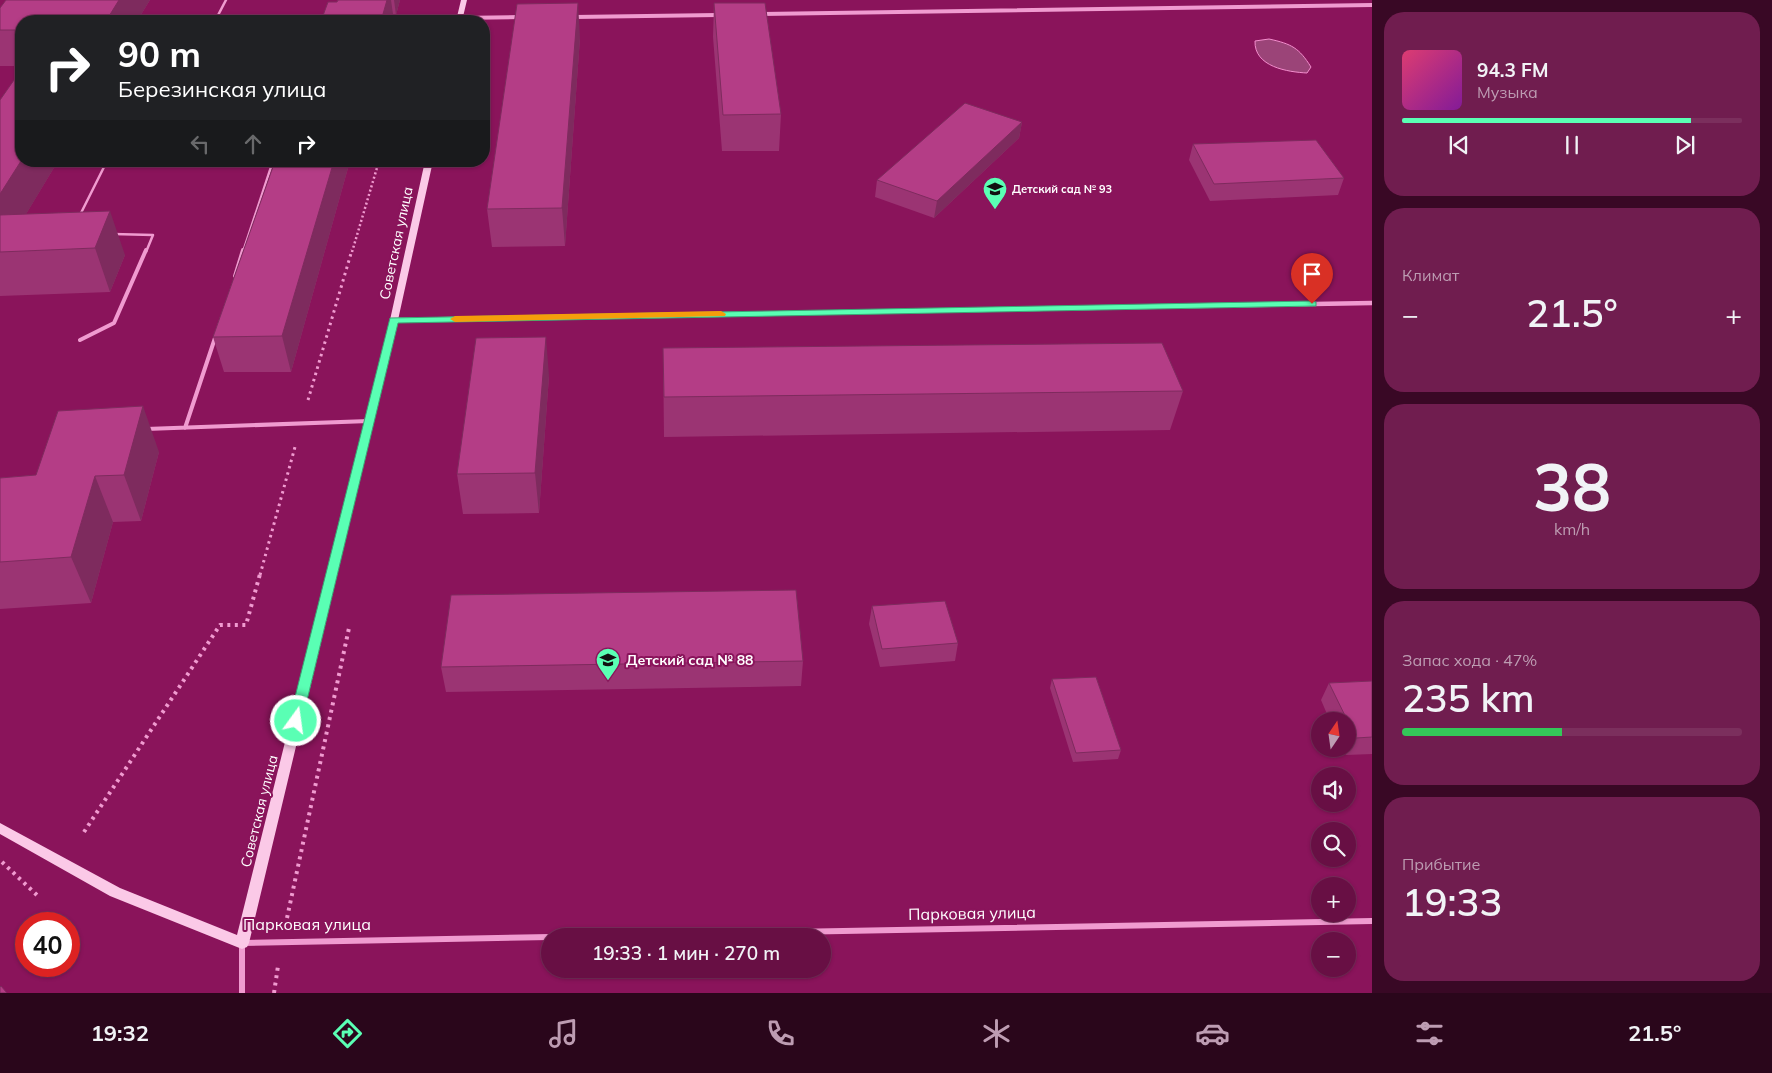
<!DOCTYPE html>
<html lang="ru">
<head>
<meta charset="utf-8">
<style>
  body { margin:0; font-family:Mulish,sans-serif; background:#701d4f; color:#f1f3f6; height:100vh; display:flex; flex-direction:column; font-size:19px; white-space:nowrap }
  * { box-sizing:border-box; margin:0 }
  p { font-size:16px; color:#bd9cb2 }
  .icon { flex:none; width:28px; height:28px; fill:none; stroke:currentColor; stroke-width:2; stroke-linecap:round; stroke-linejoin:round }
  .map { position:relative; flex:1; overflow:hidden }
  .panel { display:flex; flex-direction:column; gap:12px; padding:12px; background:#390825; width:400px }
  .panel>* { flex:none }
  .banner { position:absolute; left:15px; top:15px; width:475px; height:152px; border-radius:20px; box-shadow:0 1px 4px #0004,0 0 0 1px #7b2f5d; background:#202124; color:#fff; overflow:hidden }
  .needle { width:32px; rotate:13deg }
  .controls { position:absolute; left:1311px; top:712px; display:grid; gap:10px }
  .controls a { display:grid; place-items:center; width:45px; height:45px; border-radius:50%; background:#680f44; box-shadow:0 1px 4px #0004,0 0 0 1px #7b2f5d; font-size:25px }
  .speed { position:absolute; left:15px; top:912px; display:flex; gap:10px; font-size:25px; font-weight:700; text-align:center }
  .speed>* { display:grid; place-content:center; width:65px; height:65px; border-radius:50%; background:#680f44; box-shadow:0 1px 4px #0004,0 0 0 1px #7b2f5d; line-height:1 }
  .speed .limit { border:8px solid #d22; background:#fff; color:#111 }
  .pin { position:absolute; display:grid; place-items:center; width:42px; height:42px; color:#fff; margin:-51px -21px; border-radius:50% 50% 50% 0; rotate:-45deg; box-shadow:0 0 5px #0007 }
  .pin .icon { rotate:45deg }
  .me { position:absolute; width:55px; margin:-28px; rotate:14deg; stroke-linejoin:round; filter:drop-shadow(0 0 4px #0008) }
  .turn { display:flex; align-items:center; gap:18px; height:105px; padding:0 20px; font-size:22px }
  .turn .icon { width:65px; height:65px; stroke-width:2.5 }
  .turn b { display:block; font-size:35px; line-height:42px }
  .lanes { display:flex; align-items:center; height:48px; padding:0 20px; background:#0003; justify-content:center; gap:25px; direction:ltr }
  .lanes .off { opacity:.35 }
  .big { font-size:38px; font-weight:600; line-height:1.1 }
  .panel .card { flex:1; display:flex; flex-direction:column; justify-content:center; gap:8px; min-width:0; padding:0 18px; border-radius:20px; background:#701d4f }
  .panel .dial { align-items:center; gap:0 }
  .dial b { font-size:65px; line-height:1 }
  .song { display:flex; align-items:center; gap:15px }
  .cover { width:60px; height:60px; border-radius:8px; background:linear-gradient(135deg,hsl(340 70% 55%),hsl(290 70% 35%)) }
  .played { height:5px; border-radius:2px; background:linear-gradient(90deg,#5affb4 85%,#7b2f5d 85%) }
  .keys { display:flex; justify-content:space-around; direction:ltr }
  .heat { display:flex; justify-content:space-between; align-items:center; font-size:28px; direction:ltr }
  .charge { height:8px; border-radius:4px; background:linear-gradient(90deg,#34c759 47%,#7b2f5d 0) }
  .trip { position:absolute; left:541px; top:928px; width:290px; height:50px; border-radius:25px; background:#680f44; box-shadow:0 1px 4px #0004,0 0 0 1px #7b2f5d; font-weight:600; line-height:50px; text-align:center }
  .tabs { display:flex; height:80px; justify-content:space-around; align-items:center; background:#2a061b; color:#bd9cb2 }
  .tabs .icon { width:35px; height:35px }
  .tabs .on { color:#5affb4 }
  .tabs b { font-size:22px; color:#f1f3f6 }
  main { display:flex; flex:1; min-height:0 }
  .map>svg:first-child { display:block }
  .water { fill:#9b4478; stroke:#f38dcd }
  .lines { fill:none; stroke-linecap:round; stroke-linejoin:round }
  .path-far2 { stroke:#f09bd0; stroke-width:2.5; stroke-dasharray:2 2.5; stroke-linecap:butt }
  .path-far1 { stroke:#f09bd0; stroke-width:3; stroke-dasharray:2.5 4; stroke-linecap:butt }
  .path { stroke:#f09bd0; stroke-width:4; stroke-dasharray:3 4.5; stroke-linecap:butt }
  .lane-far1 { stroke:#f09bd0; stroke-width:2.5 }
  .lane { stroke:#f09bd0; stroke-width:4 }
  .street-far2 { stroke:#f09bd0; stroke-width:4 }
  .street-far1 { stroke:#f09bd0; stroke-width:4.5 }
  .street { stroke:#f09bd0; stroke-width:6 }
  .secondary { fill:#fbc9e7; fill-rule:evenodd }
  .wall { fill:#9b3473 }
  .shaded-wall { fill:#7e2b5e }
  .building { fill:#b43d86; stroke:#7e2b5e }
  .route { fill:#5affb4; stroke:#3aa675 }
  .slow { fill:#f59e0b }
  .labels { text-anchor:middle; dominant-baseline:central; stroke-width:4; stroke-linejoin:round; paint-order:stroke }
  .far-poi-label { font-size:11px; font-weight:bold; fill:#fff; stroke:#8a145b; text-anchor:start }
  .street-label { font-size:14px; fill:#fff; stroke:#8a145b }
  .poi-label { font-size:14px; font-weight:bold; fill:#fff; stroke:#8a145b; text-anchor:start }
  .near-street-label { font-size:16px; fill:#fff; stroke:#8a145b }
</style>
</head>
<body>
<main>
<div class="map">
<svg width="1372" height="993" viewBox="0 0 1372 993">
  <rect width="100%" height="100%" fill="#8a145b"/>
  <path class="water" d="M 1269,39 C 1292,44 1299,48 1311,67 L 1307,73 C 1288,72 1254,67 1255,41 Z"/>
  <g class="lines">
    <path class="path-far2" d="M 352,252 L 379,161"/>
    <path class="path-far1" d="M 308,400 L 352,250
      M 260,575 L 295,447"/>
    <path class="path" d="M 84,832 L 220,625 L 246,625 L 260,574
      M 2,862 L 39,897
      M 287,918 L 349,628
      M 274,993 L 278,966"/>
    <path class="lane-far1" d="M 215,21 L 226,0
      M 80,215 L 107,161
      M 113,234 L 153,235 L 146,252
      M 243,252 L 273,161"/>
    <path class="lane" d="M 235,276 L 243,250
      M 80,340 L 114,323 L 146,250
      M 185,428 L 216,335
      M 146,429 L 369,421"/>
    <path class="street-far2" d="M 762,14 L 1372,5
      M 574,17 L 718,15
      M 389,19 L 521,17
      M 229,21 L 328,20"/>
    <path class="street-far1" d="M 394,320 L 1372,303"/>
    <path class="street" d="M 573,936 L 1372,921
      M 242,993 L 242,943 L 550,937"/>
    <path class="secondary" d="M 461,0 L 467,0 L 462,21 L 456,21 Z
      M 425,161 L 433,161 L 398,320 L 249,943 L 247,947 L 242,949 L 110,896 L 0,834 L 0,823 L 120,888 L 237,935 L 390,320 Z"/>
  </g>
  <path class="wall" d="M 6,0 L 150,0 L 137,21 L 21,21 L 21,66 L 0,66 L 0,8 Z
    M 338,0 L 400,0 L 396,15 L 394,15 L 394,21 L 321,21 Z
    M 714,3 L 781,114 L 779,151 L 722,151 L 713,37 Z
    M 580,38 L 565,246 L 492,247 L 487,209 Z
    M 0,100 L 21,161 L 58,161 L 26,214 L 125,255 L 110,292 L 0,296 Z
    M 1022,122 L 1019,138 L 934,218 L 875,197 L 877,180 Z
    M 1193,144 L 1344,178 L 1338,195 L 1210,201 L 1189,160 Z
    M 275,161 L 355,161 L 353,168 L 348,168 L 291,372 L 224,372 L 213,337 Z
    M 663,348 L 1183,391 L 1170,430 L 664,437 Z
    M 549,376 L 539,513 L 463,514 L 457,474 Z
    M 159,452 L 141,521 L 113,522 L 91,603 L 0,609 L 0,478 L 36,475 Z
    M 872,606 L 958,643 L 955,661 L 880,667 L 869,624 Z
    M 803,661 L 801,686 L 446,692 L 441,667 Z
    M 1052,679 L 1121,750 L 1118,759 L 1073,762 L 1050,688 Z
    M 1372,681 L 1372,754 L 1346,755 L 1343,749 L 1348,749 L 1348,721 L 1330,721 L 1321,700 L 1329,683 Z"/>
  <path class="shaded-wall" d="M 119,0 L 150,0 L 137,21 L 106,21 Z
    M 387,0 L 391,0 L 394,21 L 381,21 Z
    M 394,0 L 400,0 L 396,15 Z
    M 578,3 L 580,38 L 565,246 L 562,208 Z
    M 1022,122 L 1019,138 L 934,218 L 937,201 Z
    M 21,161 L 58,161 L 4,251 L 0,252 L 0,194 Z
    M 334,161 L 347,161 L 348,168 L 291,372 L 282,336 Z
    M 351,161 L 355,161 L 353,168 Z
    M 110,211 L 125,255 L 110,292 L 95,248 Z
    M 546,337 L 549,376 L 539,513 L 535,473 Z
    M 143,406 L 159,452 L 141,521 L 124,475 Z
    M 95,476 L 113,522 L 91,603 L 71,557 Z"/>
  <path class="building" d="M 6,0 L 119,0 L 106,21 L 21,21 L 21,30 L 0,30 L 0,8 Z
    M 338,0 L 387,0 L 381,21 L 321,21 L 328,2 L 337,2 Z
    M 578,3 L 562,208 L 487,209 L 517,4 Z
    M 714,3 L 765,3 L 781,114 L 723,115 Z
    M 21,70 L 21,161 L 0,194 L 0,100 Z
    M 965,103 L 1022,122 L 937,201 L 877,180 Z
    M 1316,140 L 1344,178 L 1214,184 L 1193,144 Z
    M 275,161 L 334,161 L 282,336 L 213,337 Z
    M 110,211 L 95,248 L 0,252 L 0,215 Z
    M 546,337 L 535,473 L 457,474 L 476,338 Z
    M 1162,343 L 1183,391 L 664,397 L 663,348 Z
    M 143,406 L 124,475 L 95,476 L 71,557 L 0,562 L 0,478 L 36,475 L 58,411 Z
    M 796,590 L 803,661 L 441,667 L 451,595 Z
    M 945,601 L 958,643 L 882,649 L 872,606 Z
    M 1096,677 L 1121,750 L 1076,753 L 1052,679 Z
    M 1372,681 L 1372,737 L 1356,738 L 1329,683 Z
    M 1,986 L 7,993 L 0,993 L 0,987 Z"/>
  <path class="route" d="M 1312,301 L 1316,302 L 1316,306 L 398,323 L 302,721 L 300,724 L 296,726 L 291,724 L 289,721 L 390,318 Z"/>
  <path class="slow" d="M 721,311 L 726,314 L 725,316 L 455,322 L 450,319 L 455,316 Z"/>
  <defs>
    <symbol id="school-pin" viewBox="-11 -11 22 30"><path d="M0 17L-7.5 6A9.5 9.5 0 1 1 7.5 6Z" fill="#5affb4" stroke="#8a145b"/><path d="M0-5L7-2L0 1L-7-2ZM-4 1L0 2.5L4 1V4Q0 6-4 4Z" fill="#111"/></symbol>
  </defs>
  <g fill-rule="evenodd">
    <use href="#school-pin" x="981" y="175" width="28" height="38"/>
    <use href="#school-pin" x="594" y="646" width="28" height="38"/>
  </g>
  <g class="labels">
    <g class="far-poi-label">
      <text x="1012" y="189">Детский сад № 93</text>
    </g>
    <g class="street-label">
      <text transform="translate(396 243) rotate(-78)">Советская улица</text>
      <text transform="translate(259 811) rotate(-76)">Советская улица</text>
    </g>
    <g class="poi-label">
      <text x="626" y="660">Детский сад № 88</text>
    </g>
    <g class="near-street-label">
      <text transform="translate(972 913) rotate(-1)">Парковая улица</text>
      <text x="307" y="924">Парковая улица</text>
    </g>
  </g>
</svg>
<div class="controls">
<a><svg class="needle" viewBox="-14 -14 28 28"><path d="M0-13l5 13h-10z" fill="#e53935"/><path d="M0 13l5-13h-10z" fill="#bd9cb2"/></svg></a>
<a><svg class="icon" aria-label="sound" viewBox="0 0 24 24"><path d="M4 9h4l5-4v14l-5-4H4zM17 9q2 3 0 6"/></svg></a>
<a><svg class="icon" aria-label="search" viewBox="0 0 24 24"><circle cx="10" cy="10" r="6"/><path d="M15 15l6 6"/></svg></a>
<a>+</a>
<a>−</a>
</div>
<div class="speed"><div class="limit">40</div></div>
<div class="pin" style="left:1312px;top:304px;background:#d93025"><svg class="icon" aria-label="arrive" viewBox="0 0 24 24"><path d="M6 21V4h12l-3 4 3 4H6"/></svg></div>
<svg class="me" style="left:296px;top:721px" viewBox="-20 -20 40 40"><circle r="17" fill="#5affb4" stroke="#fff" stroke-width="3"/><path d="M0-11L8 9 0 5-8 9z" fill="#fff"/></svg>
<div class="trip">19:33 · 1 мин · 270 m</div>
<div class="banner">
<div class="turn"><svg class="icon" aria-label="right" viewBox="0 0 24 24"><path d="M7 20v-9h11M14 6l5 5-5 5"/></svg><div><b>90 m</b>Березинская улица</div></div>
<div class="lanes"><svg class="icon off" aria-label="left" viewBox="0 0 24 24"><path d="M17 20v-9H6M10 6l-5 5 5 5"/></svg><svg class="icon off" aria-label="ahead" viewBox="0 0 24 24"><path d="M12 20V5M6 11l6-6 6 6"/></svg><svg class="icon" aria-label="right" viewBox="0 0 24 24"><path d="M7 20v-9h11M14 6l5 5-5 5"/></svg></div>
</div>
</div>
<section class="panel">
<div class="card">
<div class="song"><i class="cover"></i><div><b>94.3 FM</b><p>Музыка</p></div></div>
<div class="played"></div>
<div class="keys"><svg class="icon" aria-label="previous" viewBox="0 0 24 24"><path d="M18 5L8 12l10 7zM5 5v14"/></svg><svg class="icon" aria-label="pause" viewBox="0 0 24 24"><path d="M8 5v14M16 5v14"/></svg><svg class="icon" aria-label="next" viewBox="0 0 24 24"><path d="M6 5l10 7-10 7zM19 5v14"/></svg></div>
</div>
<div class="card"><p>Климат</p>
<div class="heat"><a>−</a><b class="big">21.5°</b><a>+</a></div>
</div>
<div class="card dial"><b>38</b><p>km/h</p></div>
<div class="card"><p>Запас хода · 47%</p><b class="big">235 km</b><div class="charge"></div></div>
<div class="card"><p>Прибытие</p><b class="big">19:33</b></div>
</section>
</main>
<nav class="tabs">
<b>19:32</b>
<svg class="icon on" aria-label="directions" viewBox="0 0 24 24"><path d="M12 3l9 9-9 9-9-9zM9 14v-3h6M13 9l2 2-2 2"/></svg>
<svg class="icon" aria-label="music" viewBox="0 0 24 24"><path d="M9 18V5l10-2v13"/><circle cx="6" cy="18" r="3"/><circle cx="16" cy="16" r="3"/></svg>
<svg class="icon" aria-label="phone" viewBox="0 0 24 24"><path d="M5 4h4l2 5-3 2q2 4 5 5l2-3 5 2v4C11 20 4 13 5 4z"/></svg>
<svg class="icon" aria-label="climate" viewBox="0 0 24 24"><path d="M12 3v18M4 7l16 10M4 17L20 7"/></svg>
<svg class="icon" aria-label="car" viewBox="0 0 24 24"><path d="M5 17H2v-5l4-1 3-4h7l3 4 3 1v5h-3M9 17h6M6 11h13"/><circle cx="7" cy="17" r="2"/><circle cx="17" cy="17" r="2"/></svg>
<svg class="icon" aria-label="filters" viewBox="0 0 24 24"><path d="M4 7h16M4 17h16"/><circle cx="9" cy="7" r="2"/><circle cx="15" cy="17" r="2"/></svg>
<b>21.5°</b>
</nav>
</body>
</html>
